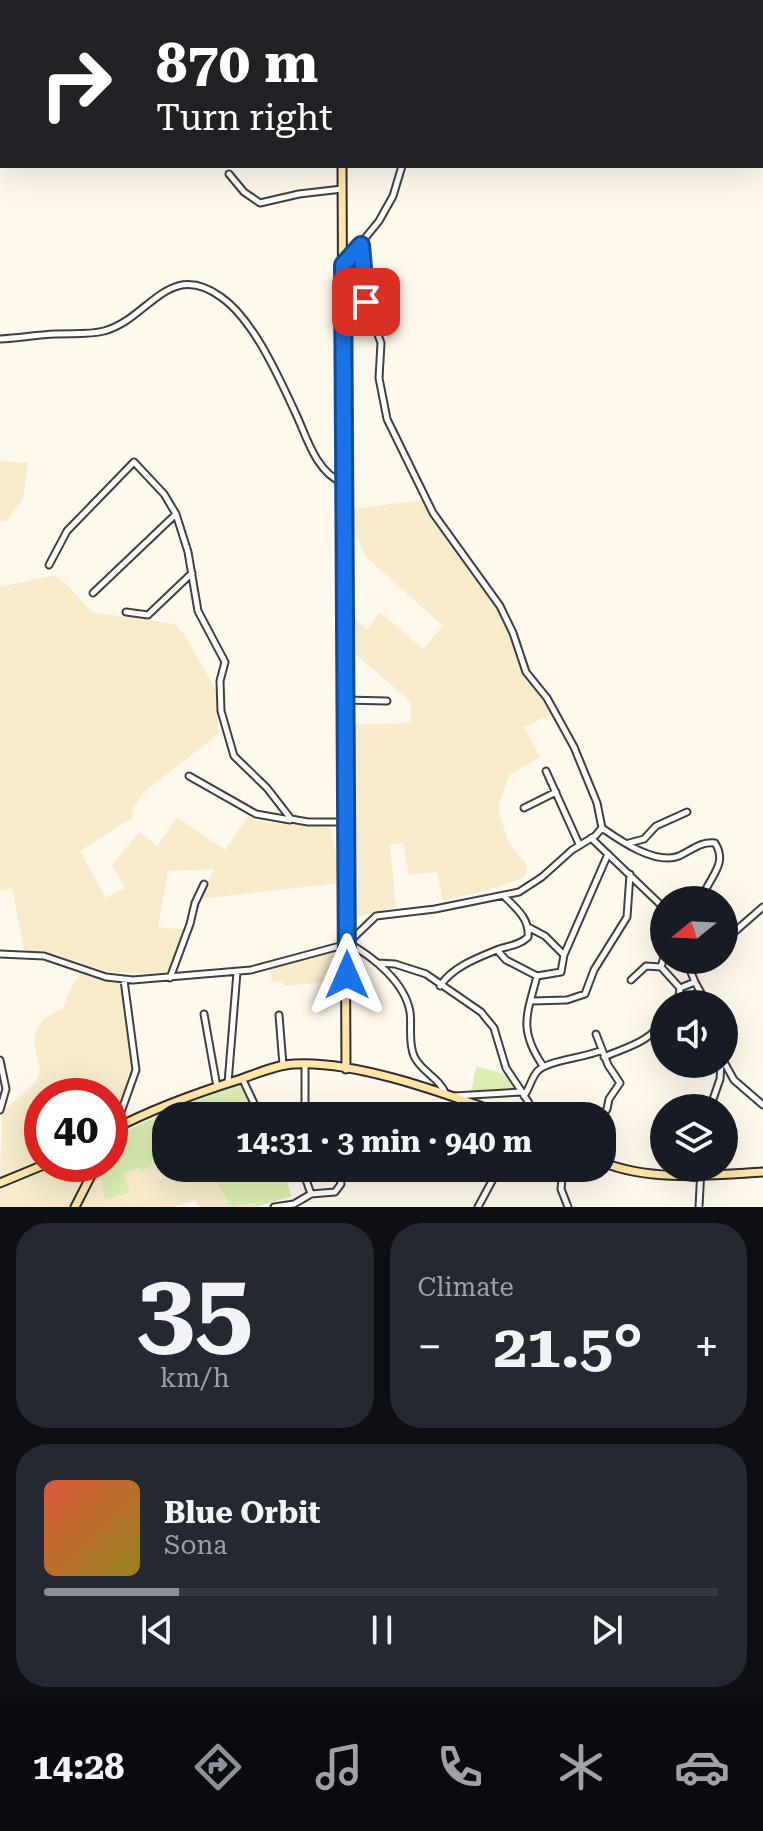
<!DOCTYPE html>
<html lang="en">
<head>
<meta charset="utf-8">
<style>
  body { margin:0; font-family:"Roboto Serif",serif; background:#242831; color:#f1f3f6; height:100vh; display:flex; flex-direction:column; font-size:30px; white-space:nowrap }
  * { box-sizing:border-box; margin:0 }
  p { font-size:26px; color:#9ea1a6 }
  .icon { flex:none; width:44px; height:44px; fill:none; stroke:currentColor; stroke-width:2; stroke-linecap:round; stroke-linejoin:round }
  .map { position:relative; height:1207px; overflow:hidden }
  .panel { display:flex; flex-direction:column; gap:16px; padding:16px; background:#0d0f14; flex:1 }
  .panel>* { flex:none }
  .guide { position:absolute; left:0px; top:0px; width:764px; height:168px; box-shadow:0 8px 32px #0002; background:#202124; color:#fff; overflow:hidden }
  .needle { width:52px; rotate:252deg }
  .fabs { position:absolute; left:650px; top:886px; display:grid; gap:16px }
  .fabs a { display:grid; place-items:center; width:88px; height:88px; border-radius:50%; background:#171b24; box-shadow:0 8px 32px #0002; font-size:40px }
  .speed { position:absolute; left:24px; top:1078px; display:flex; gap:16px; font-size:40px; font-weight:700; text-align:center }
  .speed>* { display:grid; place-content:center; width:104px; height:104px; border-radius:50%; background:#171b24; box-shadow:0 8px 32px #0002; line-height:1 }
  .speed .limit { border:12px solid #d22; background:#fff; color:#111 }
  .pin { position:absolute; display:grid; place-items:center; width:68px; height:68px; color:#fff; margin:-34px; border-radius:16px; box-shadow:0 4px 12px #0006 }
  .me { position:absolute; width:88px; margin:-44px; rotate:0deg; stroke-linejoin:round; filter:drop-shadow(0 0 6px #0008) }
  .turn { display:flex; align-items:center; gap:28px; height:168px; padding:0 24px; font-size:36px }
  .turn .icon { width:104px; height:104px; stroke-width:2.5 }
  .turn b { display:block; font-size:56px; line-height:68px }
  .big { font-size:60px; font-weight:700; line-height:1.1 }
  .panel .card { flex:1; display:flex; flex-direction:column; justify-content:center; gap:12px; min-width:0; padding:0 28px; border-radius:32px; background:#242831 }
  .panel .dial { align-items:center; gap:0 }
  .dial b { font-size:104px; line-height:1 }
  .song { display:flex; align-items:center; gap:24px }
  .cover { width:96px; height:96px; border-radius:12px; background:linear-gradient(135deg,hsl(10 70% 55%),hsl(50 70% 35%)) }
  .played { height:8px; border-radius:4px; background:linear-gradient(90deg,#8c9099 20%,#363941 20%) }
  .keys { display:flex; justify-content:space-around; direction:ltr }
  .heat { display:flex; justify-content:space-between; align-items:center; font-size:44px; direction:ltr }
  .panel .tiles { flex:1; display:grid; gap:16px; grid-template-columns:1fr 1fr }
  .card:last-child { grid-column:span 2 }
  .trip { position:absolute; left:152px; top:1102px; width:464px; height:80px; border-radius:32px; background:#171b24; box-shadow:0 8px 32px #0002; font-weight:700; line-height:80px; text-align:center }
  .menu { display:flex; height:128px; justify-content:space-around; align-items:center; background:#090b0e; color:#9ea1a6 }
  .menu .icon { width:56px; height:56px }
  .menu .selected { color:#8c9099 }
  .menu b { font-size:36px; color:#f1f3f6 }
  .map>svg:first-child { display:block }
  .farmland { fill:#f7ebcc }
  .green { fill:#dbecb4 }
  .lines { fill:none; stroke-linecap:round; stroke-linejoin:round }
  .street-casing { stroke:#404040; stroke-width:9 }
  .secondary-casing { stroke:#2f2f2f; stroke-width:11 }
  .street { stroke:#fff; stroke-width:5 }
  .secondary { stroke:#ffe6a8; stroke-width:7 }
  .route-casing { stroke:#114b97; stroke-width:20 }
  .route { stroke:#1a73e8; stroke-width:14 }
</style>
</head>
<body>
<div class="map">
<svg width="763" height="1207" viewBox="0 0 763 1207">
  <rect width="100%" height="100%" fill="#fff8ed"/>
  <path class="farmland" d="M 0,461 L 28,463 L 23,498 L 7,521 L 0,521 Z
    M 423,500 L 439,527 L 491,596 L 503,618 L 521,664 L 554,713 L 524,727 L 540,757 L 509,775 L 499,805 L 499,814 L 509,843 L 526,864 L 526,873 L 523,878 L 488,890 L 443,901 L 437,872 L 409,875 L 403,843 L 390,845 L 396,907 L 357,917 L 350,725 L 411,723 L 411,702 L 352,651 L 351,615 L 367,629 L 380,612 L 423,649 L 443,626 L 365,556 L 351,524 L 352,509 Z
    M 50,576 L 57,577 L 68,586 L 92,612 L 175,624 L 184,634 L 216,690 L 218,734 L 143,793 L 133,809 L 132,818 L 80,851 L 106,898 L 125,888 L 112,865 L 139,832 L 157,846 L 177,817 L 225,850 L 249,815 L 254,820 L 266,822 L 330,827 L 336,851 L 339,883 L 200,899 L 214,869 L 168,871 L 158,927 L 185,930 L 167,974 L 109,972 L 55,954 L 24,950 L 12,888 L 0,891 L 0,587 Z
    M 336,950 L 338,981 L 284,986 L 283,981 L 272,982 L 270,967 Z
    M 82,972 L 121,983 L 134,1069 L 129,1091 L 110,1126 L 110,1096 L 42,1096 L 42,1160 L 0,1177 L 2,1112 L 37,1081 L 40,1071 L 34,1041 L 36,1031 L 43,1019 L 63,1008 L 70,990 Z
    M 166,1158 L 166,1168 L 209,1168 L 231,1206 L 254,1203 L 256,1207 L 199,1207 L 195,1200 L 174,1207 L 80,1207 L 99,1171 L 106,1200 L 123,1175 L 138,1168 L 140,1172 Z
    M 60,1164 L 93,1164 L 69,1207 L 0,1207 L 0,1190 Z"/>
  <path class="green" d="M 476,1067 C 494,1071 509,1071 517,1090 L 486,1094 L 471,1092 Z
    M 242,1084 L 258,1116 L 166,1116 L 166,1158 L 140,1172 L 138,1168 L 123,1175 L 130,1192 L 105,1200 L 99,1171 L 103,1164 L 110,1164 L 110,1150 L 119,1134 L 175,1108 Z
    M 209,1168 L 282,1168 L 292,1196 L 256,1207 L 254,1203 L 231,1207 Z"/>
  <g class="lines">
    <defs>
      <path id="street" d="M 44,0 L 45,2
        M 323,0 L 331,2
        M 762,53 L 763,52
        M 229,174 L 244,192 L 260,203 L 299,194 L 342,189
        M 344,264 L 379,221 L 393,196 L 402,166
        M 0,339 C 18,338 37,335 55,334 C 71,333 88,335 104,331 C 149,319 168,259 221,297 C 254,320 279,378 296,414 C 307,438 316,472 343,483
        M 49,565 L 67,531 L 134,462 L 164,494 L 176,514 L 188,552 L 198,611 L 225,662 L 220,681 L 221,711 L 234,756 L 267,788 L 291,819 L 308,822 L 346,822
        M 93,593 L 176,514
        M 126,612 L 148,615 L 192,573
        M 345,700 L 387,701
        M 546,771 L 579,844
        M 189,776 L 256,814 L 290,820
        M 524,808 L 556,792
        M 602,828 C 622,842 656,865 679,856 C 692,850 701,841 715,843 C 727,862 713,874 705,891 L 712,900
        M 591,838 L 664,908
        M 629,843 L 644,839 L 656,826 L 687,812
        M 528,927 L 545,936 L 564,955
        M 724,941 L 763,907
        M 348,943 C 372,956 405,982 410,1012 C 412,1026 408,1042 414,1056 C 421,1072 438,1076 446,1094
        M 498,951 L 506,960 L 537,976 C 527,1015 518,1029 543,1066
        M 0,954 L 44,956 L 106,977 L 133,980 L 251,970 L 340,946 L 348,943 L 376,916 L 435,909 L 519,892 L 542,877 L 572,850 L 595,836 L 602,828 L 597,803 L 574,747 L 547,698 L 526,672 L 513,633 L 500,606 L 433,513 L 387,419 L 379,378 L 381,343 L 364,296 L 361,245
        M 664,957 L 661,967 L 680,988
        M 686,960 L 695,982
        M 377,963 L 395,964 L 426,974 L 481,1012 L 494,1028 L 506,1068 L 522,1092
        M 537,976 L 561,972 L 564,955 L 608,854
        M 170,978 L 190,924 L 195,903 L 204,884
        M 631,980 L 646,966 L 661,967
        M 440,986 C 452,967 479,957 499,949 C 509,946 520,945 528,937 C 530,919 516,908 504,896
        M 532,1001 L 567,1000 L 585,994 L 594,970 L 627,917 L 630,874
        M 678,1004 L 680,988 L 695,982 L 707,1004
        M 204,1014 L 217,1087
        M 279,1015 L 283,1065
        M 596,1034 L 608,1065 L 620,1083 L 609,1099 L 607,1109 L 602,1117
        M 604,1057 C 627,1047 653,1041 664,1018
        M 0,1060 L 6,1089 L 0,1110
        M 724,1062 L 734,1080 L 763,1105
        M 305,1064 L 305,1116
        M 242,1078 L 260,1116
        M 228,1083 L 237,972
        M 454,1096 L 522,1092 L 537,1116
        M 524,1096 C 529,1089 531,1080 536,1073 C 544,1060 586,1058 602,1050
        M 710,1108 L 720,1079 L 721,1064
        M 116,1126 L 136,1070 L 124,980
        M 302,1168 L 311,1194
        M 479,1168 L 495,1168
        M 563,1168 L 561,1189 L 568,1207
        M 274,1207 L 294,1204 L 311,1194 L 335,1192 L 341,1184 L 338,1168
        M 478,1207 L 499,1168
        M 699,1207 L 701,1168"/>
      <path id="secondary" d="M 123,2 L 128,0
        M 358,2 L 358,0
        M 0,61 L 2,60
        M 342,166 L 346,1069
        M 110,1131 C 152,1109 196,1093 241,1079 C 258,1073 276,1065 294,1064 C 357,1060 449,1095 508,1116
        M 602,1162 C 651,1182 711,1175 763,1172
        M 0,1183 L 46,1164
        M 75,1207 L 97,1164"/>
    </defs>
    <use href="#street" class="street-casing"/>
    <use href="#secondary" class="secondary-casing"/>
    <use href="#street" class="street"/>
    <use href="#secondary" class="secondary"/>
  </g>
  <g class="lines">
    <defs>
      <path id="route" d="M 347,975 L 343,265 L 361,245 L 366,302"/>
    </defs>
    <use href="#route" class="route-casing"/>
    <use href="#route" class="route"/>
  </g>
</svg>
<div class="fabs">
<a><svg class="needle" viewBox="-14 -14 28 28"><path d="M0-13l5 13h-10z" fill="#e53935"/><path d="M0 13l5-13h-10z" fill="#9ea1a6"/></svg></a>
<a><svg class="icon" aria-label="sound" viewBox="0 0 24 24"><path d="M4 9h4l5-4v14l-5-4H4zM17 9q2 3 0 6"/></svg></a>
<a><svg class="icon" aria-label="layers" viewBox="0 0 24 24"><path d="M12 4l9 5-9 5-9-5zM3 14l9 5 9-5"/></svg></a>
</div>
<div class="speed"><div class="limit">40</div></div>
<div class="pin" style="left:366px;top:302px;background:#d93025"><svg class="icon" aria-label="arrive" viewBox="0 0 24 24"><path d="M6 21V4h12l-3 4 3 4H6"/></svg></div>
<svg class="me" style="left:347px;top:975px" viewBox="-20 -20 40 40"><path d="M0-17L14 15 0 8-14 15z" fill="#1a73e8" stroke="#fff" stroke-width="4"/></svg>
<div class="trip">14:31 · 3 min · 940 m</div>
<div class="guide">
<div class="turn"><svg class="icon" aria-label="right" viewBox="0 0 24 24"><path d="M7 20v-9h11M14 6l5 5-5 5"/></svg><div><b>870 m</b>Turn right</div></div>
</div>
</div>
<section class="panel">
<div class="tiles">
<div class="card dial"><b>35</b><p>km/h</p></div>
<div class="card"><p>Climate</p>
<div class="heat"><a>−</a><b class="big">21.5°</b><a>+</a></div>
</div>
<div class="card">
<div class="song"><i class="cover"></i><div><b>Blue Orbit</b><p>Sona</p></div></div>
<div class="played"></div>
<div class="keys"><svg class="icon" aria-label="previous" viewBox="0 0 24 24"><path d="M18 5L8 12l10 7zM5 5v14"/></svg><svg class="icon" aria-label="pause" viewBox="0 0 24 24"><path d="M8 5v14M16 5v14"/></svg><svg class="icon" aria-label="next" viewBox="0 0 24 24"><path d="M6 5l10 7-10 7zM19 5v14"/></svg></div>
</div>
</div>
</section>
<nav class="menu">
<b>14:28</b>
<svg class="icon selected" aria-label="directions" viewBox="0 0 24 24"><path d="M12 3l9 9-9 9-9-9zM9 14v-3h6M13 9l2 2-2 2"/></svg>
<svg class="icon" aria-label="music" viewBox="0 0 24 24"><path d="M9 18V5l10-2v13"/><circle cx="6" cy="18" r="3"/><circle cx="16" cy="16" r="3"/></svg>
<svg class="icon" aria-label="phone" viewBox="0 0 24 24"><path d="M5 4h4l2 5-3 2q2 4 5 5l2-3 5 2v4C11 20 4 13 5 4z"/></svg>
<svg class="icon" aria-label="climate" viewBox="0 0 24 24"><path d="M12 3v18M4 7l16 10M4 17L20 7"/></svg>
<svg class="icon" aria-label="car" viewBox="0 0 24 24"><path d="M5 17H2v-5l4-1 3-4h7l3 4 3 1v5h-3M9 17h6M6 11h13"/><circle cx="7" cy="17" r="2"/><circle cx="17" cy="17" r="2"/></svg>
</nav>
</body>
</html>
